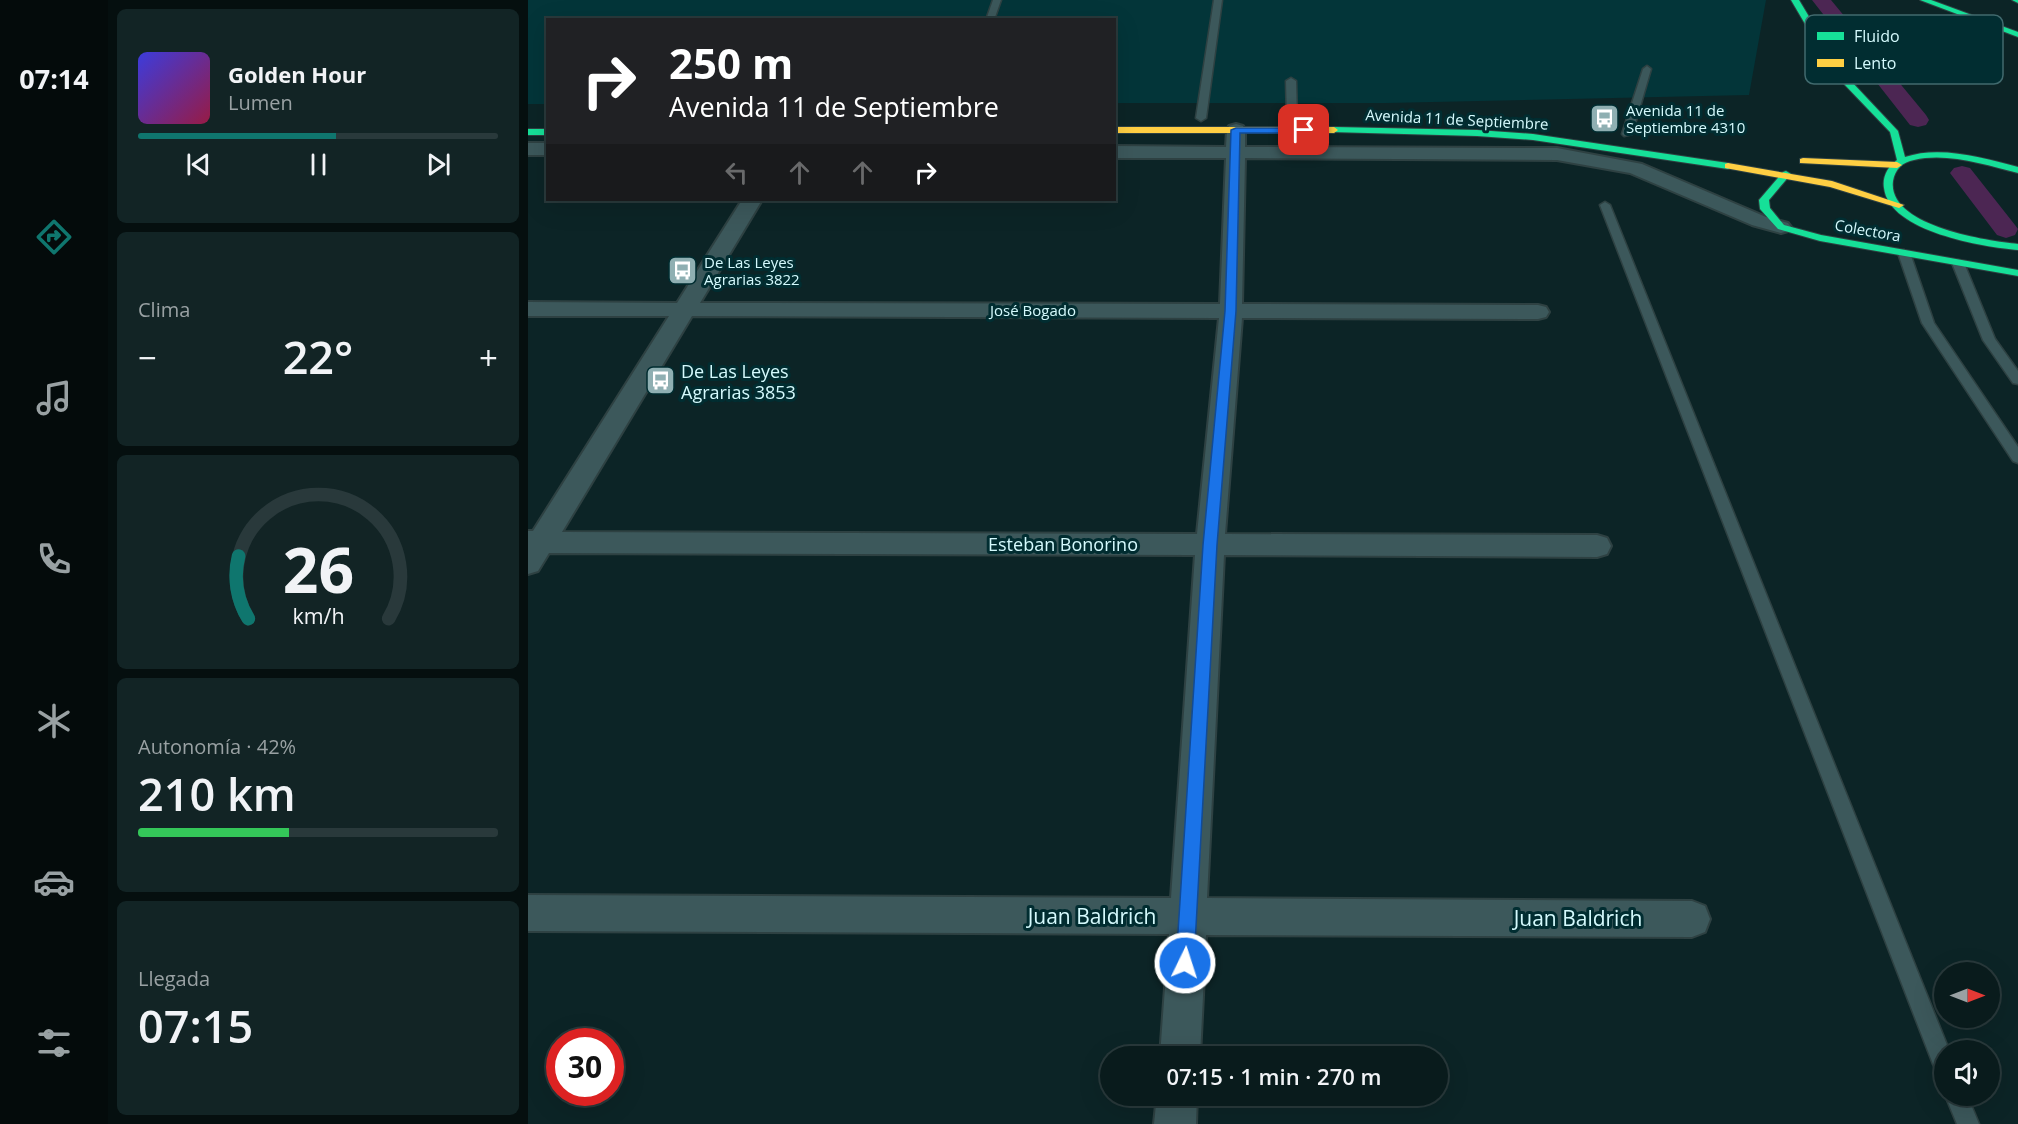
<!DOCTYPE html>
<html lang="es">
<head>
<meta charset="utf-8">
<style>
  body { margin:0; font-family:"Open Sans",sans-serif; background:#122425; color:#f1f3f6; height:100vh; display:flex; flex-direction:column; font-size:22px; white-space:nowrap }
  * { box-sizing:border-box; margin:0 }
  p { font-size:20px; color:#99a1a3 }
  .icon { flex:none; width:33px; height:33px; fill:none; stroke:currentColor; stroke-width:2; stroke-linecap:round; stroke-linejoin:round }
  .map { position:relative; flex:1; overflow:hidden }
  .details { display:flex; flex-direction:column; gap:9px; padding:9px; background:#050f0f; width:420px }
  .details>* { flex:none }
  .guide { position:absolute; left:18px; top:18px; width:570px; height:183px; border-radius:0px; box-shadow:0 6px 24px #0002,0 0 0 2px #29393b; background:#202124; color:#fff; overflow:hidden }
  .needle { width:39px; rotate:90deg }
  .tools { position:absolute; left:1406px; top:962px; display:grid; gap:12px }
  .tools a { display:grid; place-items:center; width:66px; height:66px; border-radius:50%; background:#091b1c; box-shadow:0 6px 24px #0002,0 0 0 2px #29393b; font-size:30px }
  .speed { position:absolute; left:18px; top:1028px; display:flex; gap:12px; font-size:30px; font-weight:700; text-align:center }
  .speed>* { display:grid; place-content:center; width:78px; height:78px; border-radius:50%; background:#091b1c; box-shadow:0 6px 24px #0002,0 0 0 2px #29393b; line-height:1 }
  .speed .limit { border:9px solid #d22; background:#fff; color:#111 }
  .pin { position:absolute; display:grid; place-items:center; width:51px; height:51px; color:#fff; margin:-26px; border-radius:12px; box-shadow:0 3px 9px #0006 }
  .me { position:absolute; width:66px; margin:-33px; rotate:4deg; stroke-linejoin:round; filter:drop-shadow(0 0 4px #0008) }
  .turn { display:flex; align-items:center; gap:21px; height:126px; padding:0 24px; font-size:27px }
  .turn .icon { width:78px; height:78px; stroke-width:2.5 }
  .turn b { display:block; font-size:42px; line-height:51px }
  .lanes { display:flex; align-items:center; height:57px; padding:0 24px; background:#0003; justify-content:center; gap:30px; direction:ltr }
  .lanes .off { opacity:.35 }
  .big { font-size:45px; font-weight:600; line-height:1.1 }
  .details .widget { flex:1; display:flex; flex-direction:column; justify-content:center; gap:9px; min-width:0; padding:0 21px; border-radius:9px; background:#122425 }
  .details .dial { align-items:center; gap:0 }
  .dial svg { height:156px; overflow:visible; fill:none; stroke:#29393b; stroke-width:7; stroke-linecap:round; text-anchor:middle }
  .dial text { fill:#f1f3f6; stroke:none }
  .song { display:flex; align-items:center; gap:18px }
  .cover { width:72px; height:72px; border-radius:9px; background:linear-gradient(135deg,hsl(240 70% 55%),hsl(340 70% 35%)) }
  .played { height:6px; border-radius:3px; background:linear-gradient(90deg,#0f766e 55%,#29393b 55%) }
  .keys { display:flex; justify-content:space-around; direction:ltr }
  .heat { display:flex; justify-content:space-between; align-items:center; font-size:33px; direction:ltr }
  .charge { height:9px; border-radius:4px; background:linear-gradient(90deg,#34c759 42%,#29393b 0) }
  .trip { position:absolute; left:572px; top:1046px; width:348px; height:60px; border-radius:30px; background:#091b1c; box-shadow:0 6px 24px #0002,0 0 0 2px #29393b; font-weight:600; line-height:60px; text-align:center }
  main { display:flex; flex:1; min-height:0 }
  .dock { display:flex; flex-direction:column; width:108px; justify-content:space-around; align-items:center; background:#040b0b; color:#99a1a3 }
  .dock .icon { width:42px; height:42px }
  .dock .active { color:#0f766e }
  .dock b { font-size:27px; color:#f1f3f6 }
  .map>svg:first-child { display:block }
  .built { fill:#033539 }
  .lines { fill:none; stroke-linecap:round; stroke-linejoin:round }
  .canal { fill:#4c2653; fill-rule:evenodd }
  .lane-casing { stroke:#2e4142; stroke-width:3 }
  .street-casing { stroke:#2e4142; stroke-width:4 }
  .fast-casing { stroke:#2e4142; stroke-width:2 }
  .slow-casing { stroke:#2e4142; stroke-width:2 }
  .lane { fill:#3c585b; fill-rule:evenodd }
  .street { fill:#3c585b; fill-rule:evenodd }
  .fast { fill:#16e098; fill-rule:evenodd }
  .slow { fill:#ffcf43; fill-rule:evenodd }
  .route { fill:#1a73e8; stroke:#114b97; stroke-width:1.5 }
  .labels { text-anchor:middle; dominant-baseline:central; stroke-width:6; stroke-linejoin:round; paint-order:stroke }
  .far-poi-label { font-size:15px; fill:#d5fafd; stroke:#012d31; text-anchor:start }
  .far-street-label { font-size:15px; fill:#d5fafd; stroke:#012d31 }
  .poi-label { font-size:18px; fill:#d5fafd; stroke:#012d31; text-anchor:start }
  .street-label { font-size:18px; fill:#d5fafd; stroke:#012d31 }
  .near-street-label { font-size:21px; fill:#d5fafd; stroke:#012d31 }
  .key { fill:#012d31; stroke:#416a6e; stroke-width:1.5 }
  .key-label { font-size:16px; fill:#d5fafd }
</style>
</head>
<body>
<main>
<nav class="dock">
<b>07:14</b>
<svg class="icon active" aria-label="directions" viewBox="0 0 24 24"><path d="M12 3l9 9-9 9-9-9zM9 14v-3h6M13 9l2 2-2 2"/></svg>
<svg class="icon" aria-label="music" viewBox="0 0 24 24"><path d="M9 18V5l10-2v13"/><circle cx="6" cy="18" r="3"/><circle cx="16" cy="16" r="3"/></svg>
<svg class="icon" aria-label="phone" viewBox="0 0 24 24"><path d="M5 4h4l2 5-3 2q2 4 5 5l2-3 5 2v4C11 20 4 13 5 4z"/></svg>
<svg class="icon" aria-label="climate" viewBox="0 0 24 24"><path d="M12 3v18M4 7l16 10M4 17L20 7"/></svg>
<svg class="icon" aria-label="car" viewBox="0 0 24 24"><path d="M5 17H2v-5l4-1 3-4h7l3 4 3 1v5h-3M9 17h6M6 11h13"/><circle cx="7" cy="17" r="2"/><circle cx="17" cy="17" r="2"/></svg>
<svg class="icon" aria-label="filters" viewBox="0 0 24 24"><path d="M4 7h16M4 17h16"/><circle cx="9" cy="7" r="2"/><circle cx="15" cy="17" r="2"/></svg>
</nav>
<section class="details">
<div class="widget">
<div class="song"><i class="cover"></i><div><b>Golden Hour</b><p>Lumen</p></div></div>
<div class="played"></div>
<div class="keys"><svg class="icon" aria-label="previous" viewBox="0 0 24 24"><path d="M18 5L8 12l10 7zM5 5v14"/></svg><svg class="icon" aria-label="pause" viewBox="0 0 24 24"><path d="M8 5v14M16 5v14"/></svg><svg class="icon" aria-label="next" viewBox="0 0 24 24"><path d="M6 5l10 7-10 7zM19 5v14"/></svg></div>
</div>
<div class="widget"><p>Clima</p>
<div class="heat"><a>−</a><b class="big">22°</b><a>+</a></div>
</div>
<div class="widget dial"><svg viewBox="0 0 100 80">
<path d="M14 69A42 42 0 1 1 86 69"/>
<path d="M14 69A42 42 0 0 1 9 37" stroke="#0f766e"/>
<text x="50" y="56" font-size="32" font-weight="700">26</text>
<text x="50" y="72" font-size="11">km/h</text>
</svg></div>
<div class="widget"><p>Autonomía · 42%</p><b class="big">210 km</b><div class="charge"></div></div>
<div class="widget"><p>Llegada</p><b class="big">07:15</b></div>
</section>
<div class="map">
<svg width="1490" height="1124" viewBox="0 0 1490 1124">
  <rect width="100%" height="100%" fill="#0c2426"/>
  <path class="built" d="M 0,0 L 1238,0 L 1221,95 L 858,103 L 587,103 L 586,20 L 20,20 L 19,104 L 0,104 Z"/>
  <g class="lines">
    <path class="canal" d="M 1284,0 L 1303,0 L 1398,115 L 1401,120 L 1398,125 L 1390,127 L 1382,125 Z
      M 1434,166 L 1442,168 L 1487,225 L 1490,229 L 1487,235 L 1478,238 L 1469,235 L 1422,173 L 1426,168 Z"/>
    <defs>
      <path id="lane" d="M 465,0 L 473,0 L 466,20 L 458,20 Z
        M 686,0 L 694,0 L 678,118 L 673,121 L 668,118 Z
        M 1119,66 L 1123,69 L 1104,134 L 1096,136 L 1094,134 L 1115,69 Z
        M 763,78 L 768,81 L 769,118 L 764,121 L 759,118 L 758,81 Z
        M 1077,202 L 1082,205 L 1421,1050 L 1416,1050 L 1416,1075 L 1409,1071 L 1405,1064 L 1072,205 Z
        M 1376,250 L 1382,253 L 1406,323 L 1490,447 L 1490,463 L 1485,461 L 1394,323 L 1370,253 Z
        M 1430,260 L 1436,263 L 1467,339 L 1490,371 L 1490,384 L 1485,383 L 1455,340 L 1424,263 Z
        M 1417,1095 L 1439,1095 L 1451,1124 L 1429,1124 Z"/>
      <path id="street" d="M 708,124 L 715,126 L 717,130 L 717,147 L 1029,148 L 1114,164 L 1238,217 L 1260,223 L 1263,227 L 1260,231 L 1253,233 L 1224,225 L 1102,173 L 1029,160 L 717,158 L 714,304 L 1010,305 L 1018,307 L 1021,312 L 1018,317 L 1010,319 L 714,318 L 697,534 L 1069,535 L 1079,538 L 1083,546 L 1079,554 L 1069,557 L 696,555 L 679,898 L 1164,901 L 1177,906 L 1182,919 L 1177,932 L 1164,937 L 678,935 L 672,1056 L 632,1056 L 641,934 L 0,931 L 0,895 L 643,898 L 667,555 L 21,553 L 10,571 L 0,574 L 0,531 L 5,531 L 141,316 L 0,316 L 0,302 L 149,303 L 214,200 L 234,200 L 172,303 L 692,304 L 698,158 L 586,158 L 586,146 L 698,147 L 699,130 L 701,126 ZM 164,316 L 691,318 L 669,534 L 34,532 Z
        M 0,143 L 20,143 L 20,155 L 0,155 Z
        M 629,1095 L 669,1095 L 668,1124 L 626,1124 Z"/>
      <path id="fast" d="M 1263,0 L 1271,0 L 1307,60 L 1322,80 L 1370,131 L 1377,157 C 1412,145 1456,158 1490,167 L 1490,173 C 1458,165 1419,152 1386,160 C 1375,162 1367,169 1365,181 C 1359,226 1459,241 1490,244 L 1490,250 C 1456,247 1361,232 1356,188 C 1354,177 1360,166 1369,160 L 1362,132 L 1316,84 L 1300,63 Z
        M 1392,0 L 1403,0 L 1490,32 L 1490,37 Z
        M 1484,0 L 1490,0 L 1490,3 Z
        M 806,127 L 949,130 L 1005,134 L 1200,163 L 1205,166 L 1200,169 L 1005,140 L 949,136 L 803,132 L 803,128 Z
        M 0,129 L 20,129 L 20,135 L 0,135 Z
        M 1258,171 L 1263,174 L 1241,200 L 1242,208 L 1256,225 L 1293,235 L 1490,270 L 1490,276 L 1292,241 L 1250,229 L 1232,209 L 1231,200 L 1255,172 Z"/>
      <path id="slow" d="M 586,127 L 806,127 L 810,130 L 806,133 L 586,133 Z
        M 1275,158 L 1369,162 L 1374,165 L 1369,168 L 1272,163 L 1272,159 Z
        M 1200,163 L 1304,181 L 1376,205 L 1371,208 L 1302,187 L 1197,168 L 1197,164 Z"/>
    </defs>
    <use href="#lane" class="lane-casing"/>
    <use href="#street" class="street-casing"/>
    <use href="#fast" class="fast-casing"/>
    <use href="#slow" class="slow-casing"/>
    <use href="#lane" class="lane"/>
    <use href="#street" class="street"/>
    <use href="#fast" class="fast"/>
    <use href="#slow" class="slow"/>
  </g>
  <path class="route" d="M 708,128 L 776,128 L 780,130 L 776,133 L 712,133 L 708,311 L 689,545 L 666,963 L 664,969 L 657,972 L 651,969 L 648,963 L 675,545 L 697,311 L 703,130 Z"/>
  <defs>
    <symbol id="bus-square" viewBox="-11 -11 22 22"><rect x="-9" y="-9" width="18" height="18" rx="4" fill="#8fafb2" stroke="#012d31"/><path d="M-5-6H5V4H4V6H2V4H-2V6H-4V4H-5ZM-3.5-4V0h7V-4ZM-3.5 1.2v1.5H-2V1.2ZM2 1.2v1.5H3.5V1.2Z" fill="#fff"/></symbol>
  </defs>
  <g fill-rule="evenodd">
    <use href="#bus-square" x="1060" y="102" width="33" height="33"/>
    <use href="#bus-square" x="138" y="254" width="33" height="33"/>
    <use href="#bus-square" x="116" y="364" width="33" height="33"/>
  </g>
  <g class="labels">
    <g class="far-poi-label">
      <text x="1098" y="110">Avenida 11 de<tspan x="1098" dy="17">Septiembre 4310</tspan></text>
      <text x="176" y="262">De Las Leyes<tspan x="176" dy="17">Agrarias 3822</tspan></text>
    </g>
    <g class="far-street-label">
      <text transform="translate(929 119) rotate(3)">Avenida 11 de Septiembre</text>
      <text transform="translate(1340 230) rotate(10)">Colectora</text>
      <text x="505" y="310">José Bogado</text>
    </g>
    <g class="poi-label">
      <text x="153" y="371">De Las Leyes<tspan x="153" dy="21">Agrarias 3853</tspan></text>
    </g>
    <g class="street-label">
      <text x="535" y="544">Esteban Bonorino</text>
    </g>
    <g class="near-street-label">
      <text x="564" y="916">Juan Baldrich</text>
      <text x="1050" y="918">Juan Baldrich</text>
    </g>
  </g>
  <rect x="1277" y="15" width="198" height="69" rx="9" class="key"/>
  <rect x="1289" y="32" width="27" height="8" fill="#16e098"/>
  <rect x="1289" y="59" width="27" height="8" fill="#ffcf43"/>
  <g class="key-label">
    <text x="1326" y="42">Fluido</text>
    <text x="1326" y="69">Lento</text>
  </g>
</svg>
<div class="tools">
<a><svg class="needle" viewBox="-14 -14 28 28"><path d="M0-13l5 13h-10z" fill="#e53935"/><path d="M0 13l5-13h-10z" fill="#99a1a3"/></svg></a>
<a><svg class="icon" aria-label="sound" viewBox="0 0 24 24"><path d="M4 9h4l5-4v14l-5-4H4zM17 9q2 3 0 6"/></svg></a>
</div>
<div class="speed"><div class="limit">30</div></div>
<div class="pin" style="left:776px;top:130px;background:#d93025"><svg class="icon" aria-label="arrive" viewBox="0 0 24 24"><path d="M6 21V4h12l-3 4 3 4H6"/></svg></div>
<svg class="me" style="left:657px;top:963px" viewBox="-20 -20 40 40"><circle r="17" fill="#1a73e8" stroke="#fff" stroke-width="3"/><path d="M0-11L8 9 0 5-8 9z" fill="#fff"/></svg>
<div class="trip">07:15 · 1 min · 270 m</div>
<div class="guide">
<div class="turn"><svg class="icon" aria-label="right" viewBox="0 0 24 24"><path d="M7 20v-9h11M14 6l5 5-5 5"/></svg><div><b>250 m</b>Avenida 11 de Septiembre</div></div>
<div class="lanes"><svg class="icon off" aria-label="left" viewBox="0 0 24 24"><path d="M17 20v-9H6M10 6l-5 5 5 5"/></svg><svg class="icon off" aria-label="ahead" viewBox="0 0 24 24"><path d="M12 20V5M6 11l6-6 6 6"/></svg><svg class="icon off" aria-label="ahead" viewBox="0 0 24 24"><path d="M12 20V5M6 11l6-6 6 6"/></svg><svg class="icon" aria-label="right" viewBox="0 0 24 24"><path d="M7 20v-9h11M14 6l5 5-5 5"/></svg></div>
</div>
</div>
</main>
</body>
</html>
